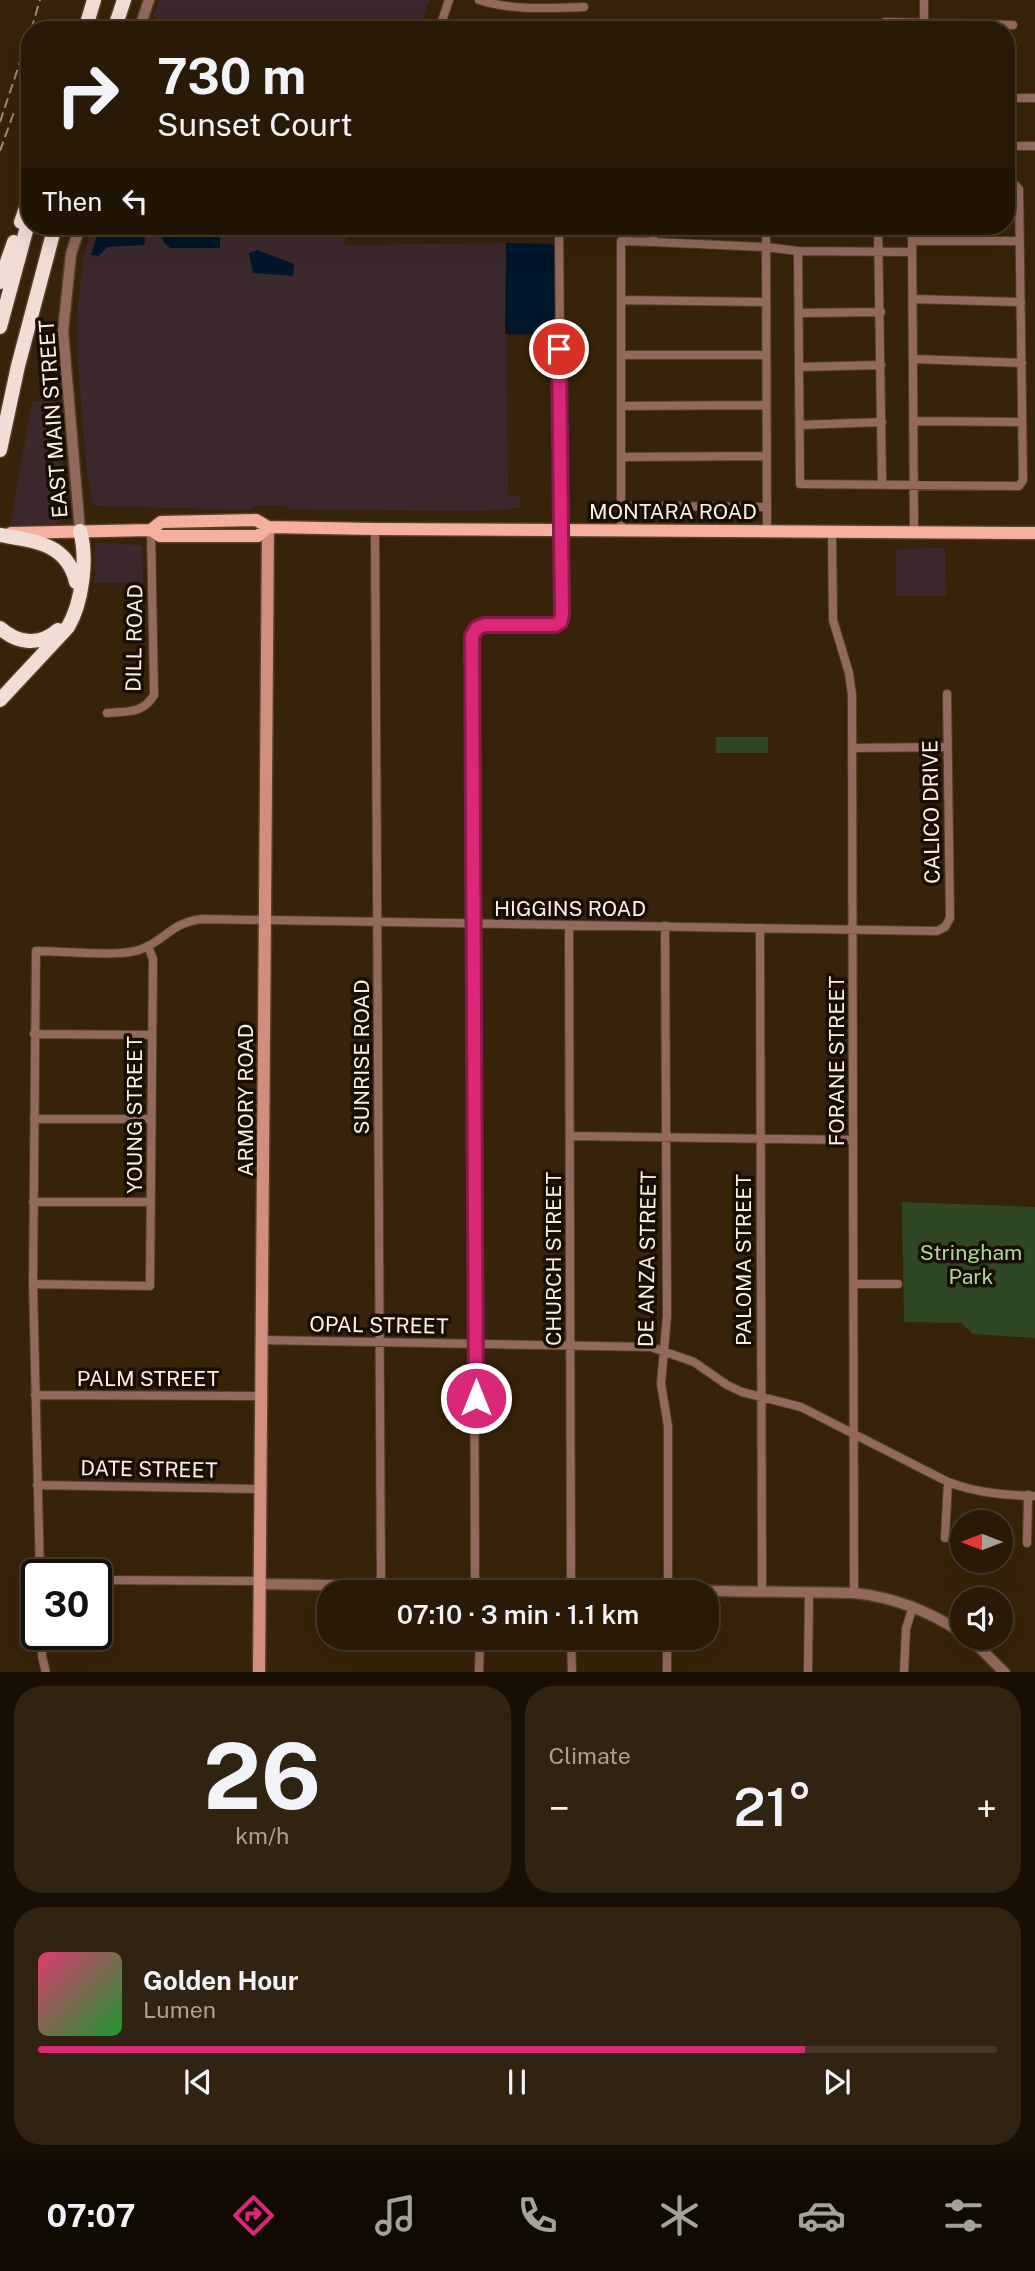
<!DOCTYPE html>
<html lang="en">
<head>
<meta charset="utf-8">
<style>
  body { margin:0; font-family:"Public Sans",sans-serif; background:#312311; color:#f1f3f6; height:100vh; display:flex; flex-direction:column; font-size:26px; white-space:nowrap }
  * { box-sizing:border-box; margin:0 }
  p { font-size:23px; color:#a5a19b }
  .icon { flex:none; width:38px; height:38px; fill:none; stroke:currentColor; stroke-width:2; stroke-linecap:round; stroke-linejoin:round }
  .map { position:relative; height:1672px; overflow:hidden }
  .sheet { display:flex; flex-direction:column; gap:14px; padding:14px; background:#170e04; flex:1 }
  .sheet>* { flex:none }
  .hud { position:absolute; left:21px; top:21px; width:994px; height:214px; border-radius:28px; box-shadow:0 7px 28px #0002,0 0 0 2px #453828; background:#291a07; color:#f1f3f6; overflow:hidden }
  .needle { width:46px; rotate:270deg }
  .controls { position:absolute; left:950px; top:1510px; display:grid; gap:14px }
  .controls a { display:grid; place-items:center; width:63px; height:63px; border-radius:50%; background:#291a07; box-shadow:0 7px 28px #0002,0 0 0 2px #453828; font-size:35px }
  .speed { position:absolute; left:21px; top:1559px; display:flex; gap:14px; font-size:35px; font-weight:700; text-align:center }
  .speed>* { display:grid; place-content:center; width:91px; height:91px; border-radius:50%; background:#291a07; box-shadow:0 7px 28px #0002,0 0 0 2px #453828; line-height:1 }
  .speed .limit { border:4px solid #111; border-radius:10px; background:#fff; color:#111 }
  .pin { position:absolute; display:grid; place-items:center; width:60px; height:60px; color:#fff; margin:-30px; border:4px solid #fff; border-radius:50%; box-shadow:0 2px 7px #0007 }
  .me { position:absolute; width:77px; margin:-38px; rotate:0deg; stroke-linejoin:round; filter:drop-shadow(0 0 5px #0008) }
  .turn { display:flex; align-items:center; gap:24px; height:147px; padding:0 21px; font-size:32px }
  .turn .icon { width:91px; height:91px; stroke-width:2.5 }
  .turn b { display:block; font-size:49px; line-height:60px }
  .then { display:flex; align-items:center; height:66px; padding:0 21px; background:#0003; gap:14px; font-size:26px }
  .big { font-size:52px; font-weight:600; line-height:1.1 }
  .sheet .tile { flex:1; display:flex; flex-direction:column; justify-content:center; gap:10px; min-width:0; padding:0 24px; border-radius:28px; background:#312311 }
  .sheet .dial { align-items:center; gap:0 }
  .dial b { font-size:91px; line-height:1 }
  .song { display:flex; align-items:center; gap:21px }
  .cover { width:84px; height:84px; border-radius:10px; background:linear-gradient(135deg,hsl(340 70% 55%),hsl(130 70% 35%)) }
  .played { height:7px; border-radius:4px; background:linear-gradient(90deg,#db2777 80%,#453828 80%) }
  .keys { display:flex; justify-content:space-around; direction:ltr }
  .heat { display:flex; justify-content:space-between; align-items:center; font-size:38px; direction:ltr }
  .sheet .tiles { flex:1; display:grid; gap:14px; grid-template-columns:1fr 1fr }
  .tile:last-child { grid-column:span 2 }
  .trip { position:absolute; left:317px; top:1580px; width:402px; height:70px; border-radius:28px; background:#291a07; box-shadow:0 7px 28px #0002,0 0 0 2px #453828; font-weight:600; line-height:70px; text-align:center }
  .menu { display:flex; height:112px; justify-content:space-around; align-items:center; background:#100a03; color:#a5a19b }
  .menu .icon { width:49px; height:49px }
  .menu .selected { color:#db2777 }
  .menu b { font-size:32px; color:#f1f3f6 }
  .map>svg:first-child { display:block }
  .commercial { fill:#3c292e }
  .green { fill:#2f4725 }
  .water { fill:#00162b }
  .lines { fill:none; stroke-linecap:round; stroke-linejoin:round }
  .minor-casing { stroke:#534027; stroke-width:10 }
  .tertiary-casing { stroke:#534027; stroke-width:13 }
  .secondary-casing { stroke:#534027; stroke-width:15 }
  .primary-casing { stroke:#534027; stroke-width:15 }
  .motorway-casing { stroke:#534027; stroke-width:17 }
  .minor { stroke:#93695e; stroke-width:8 }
  .tertiary { stroke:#93695e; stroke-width:10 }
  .secondary { stroke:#d18e7c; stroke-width:12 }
  .primary { stroke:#f5af9c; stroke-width:12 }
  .motorway { stroke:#f2dcd6; stroke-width:14 }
  .rail { stroke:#9a8a75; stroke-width:2; stroke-dasharray:10 5; stroke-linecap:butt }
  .route-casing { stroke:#8e194d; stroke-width:18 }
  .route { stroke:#db2777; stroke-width:12 }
  .labels { text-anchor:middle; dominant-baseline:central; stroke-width:7; stroke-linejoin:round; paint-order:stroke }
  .street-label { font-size:21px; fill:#fdf0e1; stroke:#170f05 }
  .park-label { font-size:21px; fill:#acd999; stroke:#170f05 }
</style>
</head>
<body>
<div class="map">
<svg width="1035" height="1673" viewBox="0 0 1035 1673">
  <rect width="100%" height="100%" fill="#372309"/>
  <path class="commercial" d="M 159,0 L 429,0 L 419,30 L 191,30 L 153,16 Z
    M 92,226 L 351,226 L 344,245 L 506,243 L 508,495 L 520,496 L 520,508 L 477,511 L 289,509 L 285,505 L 256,506 L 250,510 L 96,506 L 93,503 L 87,473 L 78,365 L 78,304 L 84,255 Z
    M 57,399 L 67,513 L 64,518 L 56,524 L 10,525 L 32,402 Z
    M 95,543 L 142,545 L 143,583 L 95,583 Z
    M 945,548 L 946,596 L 896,596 L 896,549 Z"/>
  <path class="green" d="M 716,737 L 768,737 L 768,753 L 716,753 Z
    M 902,1202 L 1035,1207 L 1035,1338 L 973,1334 L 961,1323 L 904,1322 Z"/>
  <path class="water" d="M 100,226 L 137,226 C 141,231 147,237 144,245 L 107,247 L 99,256 L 91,255 Z
    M 159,226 L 190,226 L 220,238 L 220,248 L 170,248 L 164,243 Z
    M 506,243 L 551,244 L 555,247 L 555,331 L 550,335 L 505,334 Z
    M 257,250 L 294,264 L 293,276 L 253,273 L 249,253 Z"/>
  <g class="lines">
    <defs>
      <path id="minor" d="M 479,0 C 514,11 548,8 584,7
        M 924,0 L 924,30
        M 885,22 L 1013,25
        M 439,30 L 449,0
        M 1006,98 L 1035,98
        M 1006,146 L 1035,146
        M 766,226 L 767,531
        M 878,226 L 882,484
        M 912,226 L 914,532
        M 912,241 L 1020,241
        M 653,242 L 766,247 L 798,251
        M 912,252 L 798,251 L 800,484 L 1019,486 L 1023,480 L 1019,189 L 1014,184 L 1006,184
        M 913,299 L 1021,302
        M 621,300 L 766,302
        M 799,313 L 881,312
        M 622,355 L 766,355
        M 913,359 L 1022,363
        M 799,367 L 881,365
        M 622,406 L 766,405
        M 913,421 L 1022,422
        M 800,425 L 882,422
        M 622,457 L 767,456
        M 621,506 L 767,507
        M 375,529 L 381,1586
        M 621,530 L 621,241 L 653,242 L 653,226
        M 832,532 L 833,620 L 849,673 L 852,695 L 854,1593
        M 107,713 C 127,711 143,714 154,695 L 151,530
        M 852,748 L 947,747
        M 569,925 L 571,1592
        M 665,926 L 667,1316 L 661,1384 L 668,1426 L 668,1592
        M 760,928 L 762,1592
        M 34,1034 L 152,1035
        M 34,1119 L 151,1119
        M 570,1136 L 853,1140
        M 33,1202 L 150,1202
        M 33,1284 L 150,1286 L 153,959 L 148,946
        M 854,1284 L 898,1284
        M 262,1340 L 651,1347 L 694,1362 L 727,1385 L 742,1392 L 801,1407 L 948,1482 C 977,1493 1004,1495 1035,1496
        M 35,1395 L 262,1396
        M 37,1485 L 261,1489
        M 945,1538 L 948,1482
        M 1027,1543 L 1028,1495
        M 40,1575 L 33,1284 L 36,951 C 60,951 119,957 139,950 C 166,941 169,923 202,919 L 937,931 L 945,927 L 950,918 L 947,694
        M 96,1580 L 260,1581
        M 475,1587 L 472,636 L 477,628 L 485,625 L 555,625 L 560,622 L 562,616 L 559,226
        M 42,1634 L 42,1656 L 46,1673
        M 571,1638 L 572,1673
        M 479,1673 L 480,1638
        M 667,1673 L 667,1638
        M 808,1673 L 809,1592
        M 904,1673 L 906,1629 L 913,1606"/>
      <path id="tertiary" d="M 139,30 L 149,0
        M 80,226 L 71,254 L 63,331 L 80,531
        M 260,1584 L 854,1593 C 894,1597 929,1611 962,1633
        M 970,1638 L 1005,1673"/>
      <path id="secondary" d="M 259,1673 L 268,527"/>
      <path id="primary" d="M 151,530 L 161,522 L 256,520 L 268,527 L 375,529 L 1035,533
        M 11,533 L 151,530 L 160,536 L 258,536 L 268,527"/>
      <path id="motorway" d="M 85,30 L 94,0
        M 114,30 L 124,0
        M 21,222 L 30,197
        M 0,282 L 14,242
        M 0,327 L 30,216
        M 0,450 L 18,366 L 55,226
        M 0,535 C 34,541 67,543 76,582
        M 0,628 C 18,644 40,646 58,630
        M 0,700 L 68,627 C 82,603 88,559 80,531"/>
    </defs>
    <use href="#minor" class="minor-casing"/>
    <use href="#tertiary" class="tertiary-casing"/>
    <use href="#secondary" class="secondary-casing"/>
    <use href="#primary" class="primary-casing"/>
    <use href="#motorway" class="motorway-casing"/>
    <use href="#minor" class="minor"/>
    <use href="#tertiary" class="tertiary"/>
    <use href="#secondary" class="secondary"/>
    <use href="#primary" class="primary"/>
    <use href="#motorway" class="motorway"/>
    <path class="rail" d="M 31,30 L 40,0
      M 0,122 L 30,32
      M 0,151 L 14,112"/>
  </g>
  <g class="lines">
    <defs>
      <path id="route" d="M 476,1398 L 472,636 L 477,628 L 485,625 L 555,625 L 560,622 L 562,615 L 559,349"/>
    </defs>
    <use href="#route" class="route-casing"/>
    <use href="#route" class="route"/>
  </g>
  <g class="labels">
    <g class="street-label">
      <text transform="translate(53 419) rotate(-94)">EAST MAIN STREET</text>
      <text x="673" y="511">MONTARA ROAD</text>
      <text transform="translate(134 638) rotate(-89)">DILL ROAD</text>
      <text transform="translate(931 812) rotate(-91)">CALICO DRIVE</text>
      <text x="570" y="908">HIGGINS ROAD</text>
      <text transform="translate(361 1057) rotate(-90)">SUNRISE ROAD</text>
      <text transform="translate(836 1061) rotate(-90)">FORANE STREET</text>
      <text transform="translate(245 1100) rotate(-90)">ARMORY ROAD</text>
      <text transform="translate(134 1115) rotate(-90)">YOUNG STREET</text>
      <text transform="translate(553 1259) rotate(-90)">CHURCH STREET</text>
      <text transform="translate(647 1259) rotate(-89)">DE ANZA STREET</text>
      <text transform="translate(743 1260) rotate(-90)">PALOMA STREET</text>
      <text transform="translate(379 1325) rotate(1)">OPAL STREET</text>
      <text x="148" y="1378">PALM STREET</text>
      <text transform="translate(149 1469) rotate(1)">DATE STREET</text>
    </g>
    <g class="park-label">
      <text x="971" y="1252">Stringham<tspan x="971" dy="24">Park</tspan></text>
    </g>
  </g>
</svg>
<div class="controls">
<a><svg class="needle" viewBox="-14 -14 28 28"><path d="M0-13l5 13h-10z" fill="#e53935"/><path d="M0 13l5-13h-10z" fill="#a5a19b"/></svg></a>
<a><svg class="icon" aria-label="sound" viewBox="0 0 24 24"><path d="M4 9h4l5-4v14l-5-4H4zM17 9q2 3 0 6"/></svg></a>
</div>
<div class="speed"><div class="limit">30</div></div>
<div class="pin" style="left:559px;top:349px;background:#d93025"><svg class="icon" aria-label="arrive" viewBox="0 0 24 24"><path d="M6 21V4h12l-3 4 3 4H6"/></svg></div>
<svg class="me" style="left:476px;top:1398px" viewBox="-20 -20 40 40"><circle r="17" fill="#db2777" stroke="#fff" stroke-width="3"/><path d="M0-11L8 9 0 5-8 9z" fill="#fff"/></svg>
<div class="trip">07:10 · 3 min · 1.1 km</div>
<div class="hud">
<div class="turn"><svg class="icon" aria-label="right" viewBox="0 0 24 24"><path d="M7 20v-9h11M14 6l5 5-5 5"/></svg><div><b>730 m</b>Sunset Court</div></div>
<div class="then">Then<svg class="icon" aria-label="left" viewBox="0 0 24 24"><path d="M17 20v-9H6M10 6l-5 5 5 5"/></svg></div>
</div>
</div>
<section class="sheet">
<div class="tiles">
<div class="tile dial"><b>26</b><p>km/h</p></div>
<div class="tile"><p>Climate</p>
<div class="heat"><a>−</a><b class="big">21°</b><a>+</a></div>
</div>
<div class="tile">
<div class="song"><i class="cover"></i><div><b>Golden Hour</b><p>Lumen</p></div></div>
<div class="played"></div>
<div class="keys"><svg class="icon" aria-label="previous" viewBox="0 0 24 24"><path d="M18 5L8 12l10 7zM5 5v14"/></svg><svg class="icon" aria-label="pause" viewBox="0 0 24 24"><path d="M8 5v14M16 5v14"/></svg><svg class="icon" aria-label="next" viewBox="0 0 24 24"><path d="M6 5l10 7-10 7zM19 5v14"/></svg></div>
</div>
</div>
</section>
<nav class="menu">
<b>07:07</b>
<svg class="icon selected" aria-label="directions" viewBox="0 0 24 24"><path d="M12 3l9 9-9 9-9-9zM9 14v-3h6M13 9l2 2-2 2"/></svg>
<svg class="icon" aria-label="music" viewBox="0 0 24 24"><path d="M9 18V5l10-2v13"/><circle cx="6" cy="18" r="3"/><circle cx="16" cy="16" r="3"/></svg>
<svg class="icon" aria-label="phone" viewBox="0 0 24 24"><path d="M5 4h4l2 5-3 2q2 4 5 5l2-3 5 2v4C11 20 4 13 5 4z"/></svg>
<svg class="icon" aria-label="climate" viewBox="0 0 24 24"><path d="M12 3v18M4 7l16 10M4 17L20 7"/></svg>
<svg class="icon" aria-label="car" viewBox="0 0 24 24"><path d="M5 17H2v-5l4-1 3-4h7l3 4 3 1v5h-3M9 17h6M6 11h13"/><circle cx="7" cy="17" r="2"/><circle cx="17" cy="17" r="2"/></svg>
<svg class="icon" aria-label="filters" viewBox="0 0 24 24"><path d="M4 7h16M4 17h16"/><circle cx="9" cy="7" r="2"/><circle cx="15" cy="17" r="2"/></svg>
</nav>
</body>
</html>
